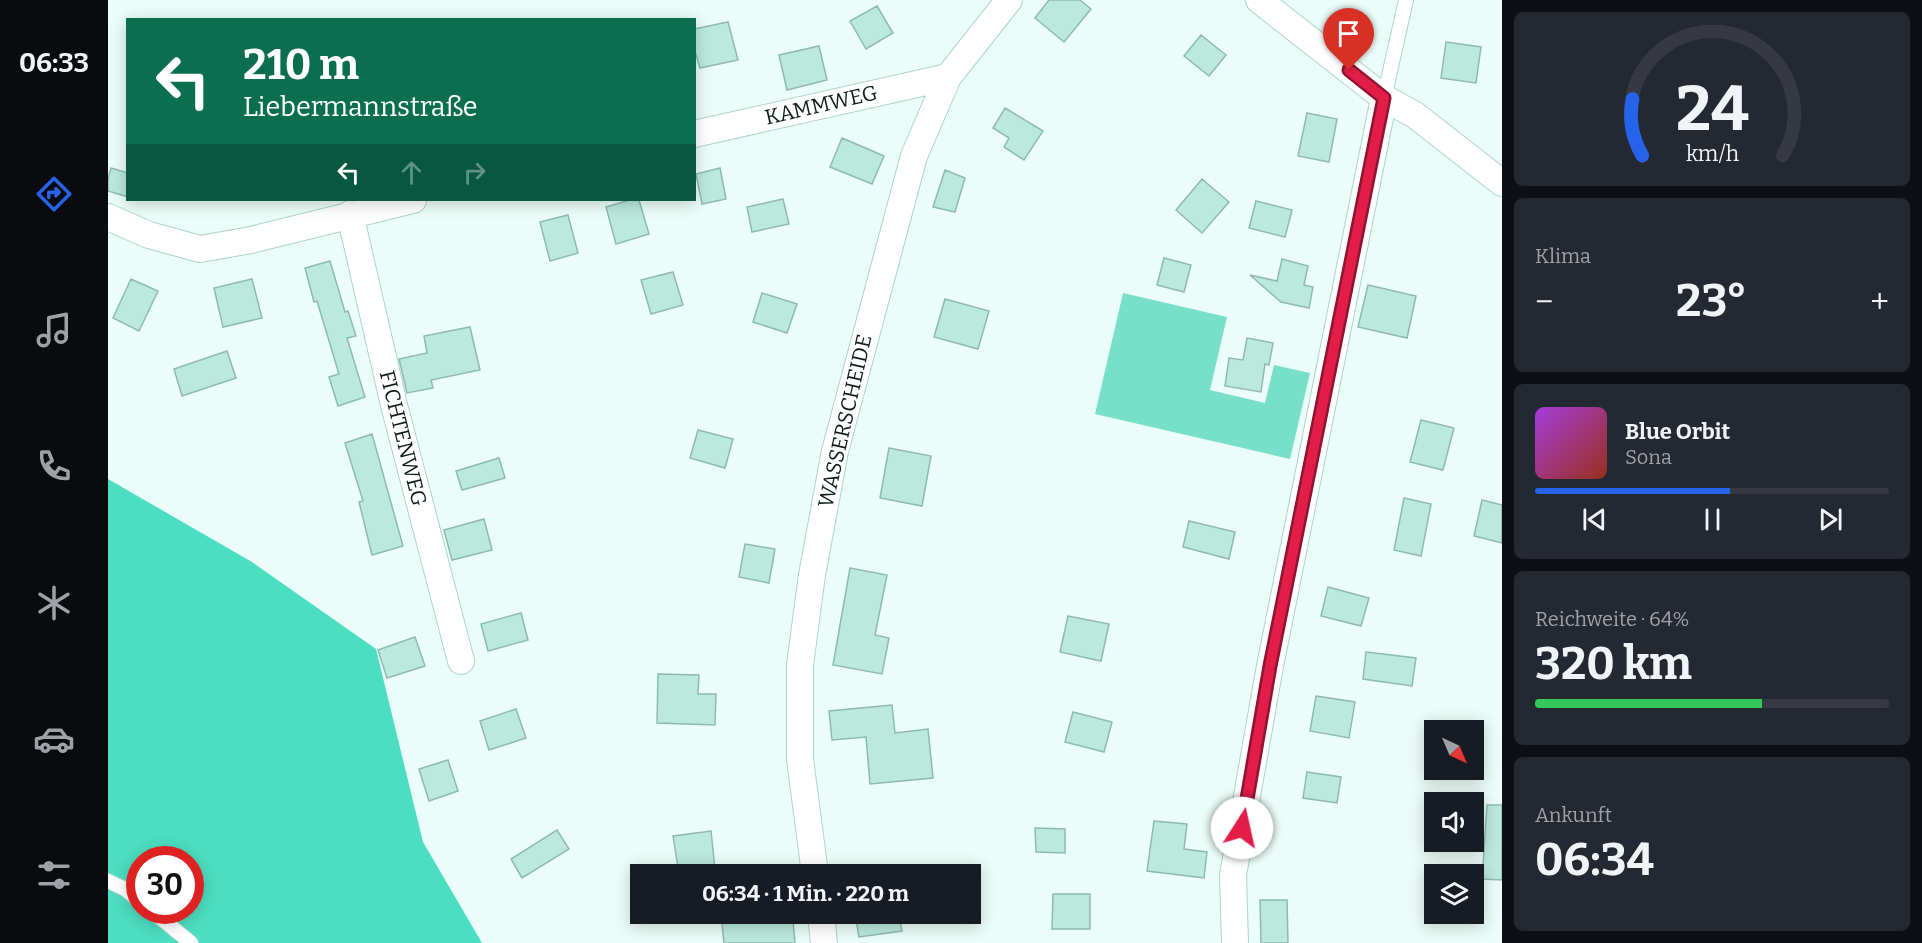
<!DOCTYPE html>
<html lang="de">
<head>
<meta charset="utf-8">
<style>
  body { margin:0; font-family:Bitter,serif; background:#242831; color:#f1f3f6; height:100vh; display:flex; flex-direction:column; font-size:22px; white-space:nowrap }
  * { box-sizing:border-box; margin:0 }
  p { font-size:20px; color:#9ea1a6 }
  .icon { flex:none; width:33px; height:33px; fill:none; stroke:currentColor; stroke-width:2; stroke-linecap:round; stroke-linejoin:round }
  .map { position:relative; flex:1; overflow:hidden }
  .side { display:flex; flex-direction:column; gap:12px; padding:12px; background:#0d0f14; width:420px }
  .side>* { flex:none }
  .guide { position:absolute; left:18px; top:18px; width:570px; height:183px; border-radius:0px; box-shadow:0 3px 15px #0003; background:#0b6e4f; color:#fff; overflow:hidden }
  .needle { width:39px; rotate:136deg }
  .controls { position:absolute; left:1316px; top:720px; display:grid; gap:12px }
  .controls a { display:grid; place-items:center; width:60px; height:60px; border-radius:0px; background:#171b24; box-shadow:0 3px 15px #0003; font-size:30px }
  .speed { position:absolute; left:18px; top:846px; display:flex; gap:12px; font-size:30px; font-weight:700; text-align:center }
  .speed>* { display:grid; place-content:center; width:78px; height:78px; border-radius:50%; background:#171b24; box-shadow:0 3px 15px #0003; line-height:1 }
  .speed .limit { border:9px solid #d22; background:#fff; color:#111 }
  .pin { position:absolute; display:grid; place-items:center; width:51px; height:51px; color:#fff; margin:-62px -26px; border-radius:50% 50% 50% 0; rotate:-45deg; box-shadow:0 0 6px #0007 }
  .pin .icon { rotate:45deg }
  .me { position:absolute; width:66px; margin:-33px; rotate:10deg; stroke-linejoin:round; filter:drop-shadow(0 0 4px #0008) }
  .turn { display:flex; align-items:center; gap:21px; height:126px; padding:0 18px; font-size:27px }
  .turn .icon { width:78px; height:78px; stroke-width:2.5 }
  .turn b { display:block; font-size:42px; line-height:51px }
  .lanes { display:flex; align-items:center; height:57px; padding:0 18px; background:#0003; justify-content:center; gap:30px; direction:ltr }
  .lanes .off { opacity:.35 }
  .big { font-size:45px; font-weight:700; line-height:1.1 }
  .side .widget { flex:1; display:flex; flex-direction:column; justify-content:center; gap:9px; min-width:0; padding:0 21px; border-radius:9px; background:#242831 }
  .side .dial { align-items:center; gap:0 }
  .dial svg { height:156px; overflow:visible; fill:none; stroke:#363941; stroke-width:7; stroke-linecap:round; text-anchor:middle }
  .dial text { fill:#f1f3f6; stroke:none }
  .song { display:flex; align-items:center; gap:18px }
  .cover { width:72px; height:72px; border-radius:9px; background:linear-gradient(135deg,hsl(280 70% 55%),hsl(10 70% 35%)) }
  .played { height:6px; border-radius:3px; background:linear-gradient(90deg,#2563eb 55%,#363941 55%) }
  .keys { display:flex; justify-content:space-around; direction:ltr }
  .heat { display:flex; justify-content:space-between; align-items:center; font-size:33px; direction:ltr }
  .charge { height:9px; border-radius:4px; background:linear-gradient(90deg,#34c759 64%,#363941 0) }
  .trip { position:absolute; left:522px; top:864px; width:351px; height:60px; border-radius:0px; background:#171b24; box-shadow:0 3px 15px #0003; font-weight:700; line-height:60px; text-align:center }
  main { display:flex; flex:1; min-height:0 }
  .menu { display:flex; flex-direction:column; width:108px; justify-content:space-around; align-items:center; background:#090b0e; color:#9ea1a6 }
  .menu .icon { width:42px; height:42px }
  .menu .active { color:#2563eb }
  .menu b { font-size:27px; color:#f1f3f6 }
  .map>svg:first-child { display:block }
  .green { fill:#78dfc8 }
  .forest { fill:#4cdec2; fill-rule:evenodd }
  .building { fill:#bbe9dd; stroke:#8ebaaf; stroke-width:1.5 }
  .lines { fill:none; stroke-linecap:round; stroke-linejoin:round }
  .lane-casing { stroke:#a9d6ca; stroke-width:16 }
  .street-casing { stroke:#a9d6ca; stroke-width:28 }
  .lane { stroke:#fff; stroke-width:14 }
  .street { stroke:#fff; stroke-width:26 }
  .route-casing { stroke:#92132f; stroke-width:15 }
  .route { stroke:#e11d48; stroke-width:10 }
  .labels { text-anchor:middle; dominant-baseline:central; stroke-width:6; stroke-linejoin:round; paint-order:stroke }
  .street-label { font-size:21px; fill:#0d1e1a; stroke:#fff }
</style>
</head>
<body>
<main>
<nav class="menu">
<b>06:33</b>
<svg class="icon active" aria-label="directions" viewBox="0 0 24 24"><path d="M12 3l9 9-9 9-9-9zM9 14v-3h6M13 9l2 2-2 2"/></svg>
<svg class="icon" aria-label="music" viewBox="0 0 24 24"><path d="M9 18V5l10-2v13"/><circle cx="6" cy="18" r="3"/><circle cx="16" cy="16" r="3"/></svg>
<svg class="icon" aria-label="phone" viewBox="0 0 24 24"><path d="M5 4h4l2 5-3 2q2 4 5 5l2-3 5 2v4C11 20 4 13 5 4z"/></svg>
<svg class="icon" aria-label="climate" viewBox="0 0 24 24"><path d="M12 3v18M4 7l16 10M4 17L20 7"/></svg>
<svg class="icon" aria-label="car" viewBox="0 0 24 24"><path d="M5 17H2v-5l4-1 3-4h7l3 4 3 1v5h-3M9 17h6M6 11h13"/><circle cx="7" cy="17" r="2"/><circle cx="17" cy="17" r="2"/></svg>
<svg class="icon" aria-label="filters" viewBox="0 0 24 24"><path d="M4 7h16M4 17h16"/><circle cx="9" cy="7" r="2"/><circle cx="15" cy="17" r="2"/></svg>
</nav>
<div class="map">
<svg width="1394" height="943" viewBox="0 0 1394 943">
  <rect width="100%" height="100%" fill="#ebfdf8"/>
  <path class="green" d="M 1015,293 L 1119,317 L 1102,390 L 1157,403 L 1166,365 L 1202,373 L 1182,459 L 987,414 Z"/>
  <path class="forest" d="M 0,479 L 144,562 L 268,649 L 315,842 L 374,943 L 0,943 ZM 32,860 L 82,860 L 82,910 L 32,910 Z"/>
  <path class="building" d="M 941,0 L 972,0 L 983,9 L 956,42 L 927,18 Z
    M 769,6 L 785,33 L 758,49 L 742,21 Z
    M 620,22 L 630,60 L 592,68 L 586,48 L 586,29 Z
    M 1093,35 L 1118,55 L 1101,76 L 1076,56 Z
    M 1338,42 L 1373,47 L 1368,83 L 1333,78 Z
    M 711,46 L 719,80 L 679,90 L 671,55 Z
    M 897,108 L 935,131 L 916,160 L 896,147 L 901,138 L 885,128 Z
    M 1199,113 L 1229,119 L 1221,162 L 1190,156 Z
    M 734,138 L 776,156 L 764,184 L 722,167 Z
    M 3,168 L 20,173 L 20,197 L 0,191 L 0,179 Z
    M 612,168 L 618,199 L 594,204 L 588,174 Z
    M 837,170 L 857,178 L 847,212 L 825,207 Z
    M 1094,179 L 1121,202 L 1094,233 L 1068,210 Z
    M 675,199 L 681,224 L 644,232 L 639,207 Z
    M 522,200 L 531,200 L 541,234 L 508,244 L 498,207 Z
    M 1148,201 L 1184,210 L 1177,237 L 1141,228 Z
    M 460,215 L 470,253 L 442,261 L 432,222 Z
    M 1056,258 L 1083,265 L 1076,292 L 1049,285 Z
    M 1174,259 L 1200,266 L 1196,285 L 1205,287 L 1201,308 L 1173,302 L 1142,275 L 1169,281 Z
    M 222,261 L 237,312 L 240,311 L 248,336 L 239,338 L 257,397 L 230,406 L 221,377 L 231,374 L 209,301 L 206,302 L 197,268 Z
    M 565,272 L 575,305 L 543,314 L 533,280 Z
    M 23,279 L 50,291 L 31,331 L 5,318 Z
    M 144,279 L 154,318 L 115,327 L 106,288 Z
    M 1260,285 L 1308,296 L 1299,338 L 1250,327 Z
    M 654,293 L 689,304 L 679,333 L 645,322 Z
    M 837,299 L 881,311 L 870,349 L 826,337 Z
    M 362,327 L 372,370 L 323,380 L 325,388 L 299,393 L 291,359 L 319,353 L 316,336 Z
    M 1139,338 L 1165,343 L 1161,365 L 1157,364 L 1153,392 L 1117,386 L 1121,358 L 1135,360 Z
    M 119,351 L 128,378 L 74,396 L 66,369 Z
    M 1313,420 L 1346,428 L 1335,470 L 1302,462 Z
    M 590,430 L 625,439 L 617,468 L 582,458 Z
    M 264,434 L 295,546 L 264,555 L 251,502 L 255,501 L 237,443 Z
    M 781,448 L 823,456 L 814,506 L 772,498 Z
    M 391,458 L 397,478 L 354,490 L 348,471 Z
    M 1296,498 L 1323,504 L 1313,556 L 1286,550 Z
    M 1374,500 L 1394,505 L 1394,543 L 1366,536 Z
    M 376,519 L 384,550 L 344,560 L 336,530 Z
    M 1081,521 L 1127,532 L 1121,559 L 1075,547 Z
    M 637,544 L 667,549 L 661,583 L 631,577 Z
    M 742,568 L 779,575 L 767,635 L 781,638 L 774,674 L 725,665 Z
    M 1220,587 L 1261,598 L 1253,626 L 1213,616 Z
    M 413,613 L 420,640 L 380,651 L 373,624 Z
    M 960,616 L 1001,624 L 993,661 L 952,652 Z
    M 307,637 L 317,666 L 279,678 L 270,650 Z
    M 1258,652 L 1308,658 L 1304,686 L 1255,679 Z
    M 550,674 L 591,675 L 590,694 L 608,694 L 607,725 L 549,723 Z
    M 1208,696 L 1247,702 L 1241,738 L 1202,731 Z
    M 784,705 L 787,733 L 820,729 L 825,778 L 762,784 L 758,737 L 724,740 L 721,711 Z
    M 408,709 L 418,738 L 381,750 L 372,721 Z
    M 965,712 L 1004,722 L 996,752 L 957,742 Z
    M 340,760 L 350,791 L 321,801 L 311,769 Z
    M 1199,772 L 1233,777 L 1229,803 L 1195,798 Z
    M 1379,805 L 1394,805 L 1394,880 L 1374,879 Z
    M 1046,821 L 1079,824 L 1076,849 L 1099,852 L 1096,878 L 1039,871 Z
    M 927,828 L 957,829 L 957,853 L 928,852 Z
    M 449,830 L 461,849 L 414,878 L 403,859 Z
    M 603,831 L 607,869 L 571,874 L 565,836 Z
    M 945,894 L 982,894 L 982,929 L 944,929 Z
    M 1152,900 L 1179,900 L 1180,943 L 1153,943 Z
    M 613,914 L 662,914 L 663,923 L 685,921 L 687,943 L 616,943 Z
    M 747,914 L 791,914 L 794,931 L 751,937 Z"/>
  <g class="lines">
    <defs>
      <path id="lane" d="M 1276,98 L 1298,0
        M 0,881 L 17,889 L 32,901
        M 43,910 L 83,943"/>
      <path id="street" d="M 1151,0 L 1276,98 L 1307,115 L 1394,183
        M 586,134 L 840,77
        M 242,214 L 286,405 L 353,661
        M 0,217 L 41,235 L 92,249 L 143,240 L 305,200
        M 707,874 L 692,759 L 692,665 L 704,575 L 727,451 L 806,156 L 840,77 L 901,0
        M 713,914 L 716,943
        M 1127,943 L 1125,875 L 1162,666 L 1276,98"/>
    </defs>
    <use href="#lane" class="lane-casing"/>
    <use href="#street" class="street-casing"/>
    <use href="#lane" class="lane"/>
    <use href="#street" class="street"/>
  </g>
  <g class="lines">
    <defs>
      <path id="route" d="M 1134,828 L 1162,666 L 1276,98 L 1241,70"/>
    </defs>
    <use href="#route" class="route-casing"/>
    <use href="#route" class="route"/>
  </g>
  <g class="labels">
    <g class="street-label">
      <text transform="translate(713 105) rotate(-13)">KAMMWEG</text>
      <text transform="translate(737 421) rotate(-77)">WASSERSCHEIDE</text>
      <text transform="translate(295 438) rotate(76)">FICHTENWEG</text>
    </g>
  </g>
</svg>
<div class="controls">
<a><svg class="needle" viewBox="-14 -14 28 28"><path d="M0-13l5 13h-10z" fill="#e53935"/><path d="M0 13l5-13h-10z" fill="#9ea1a6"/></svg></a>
<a><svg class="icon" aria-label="sound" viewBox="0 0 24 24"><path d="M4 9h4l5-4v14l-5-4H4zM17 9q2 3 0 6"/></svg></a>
<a><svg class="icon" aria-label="layers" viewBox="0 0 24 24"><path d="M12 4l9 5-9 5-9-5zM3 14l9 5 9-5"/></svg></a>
</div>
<div class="speed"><div class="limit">30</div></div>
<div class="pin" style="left:1241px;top:70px;background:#d93025"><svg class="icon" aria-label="arrive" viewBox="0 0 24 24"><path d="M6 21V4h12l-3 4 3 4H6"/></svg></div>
<svg class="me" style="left:1134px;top:828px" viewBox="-20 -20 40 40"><circle r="19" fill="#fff"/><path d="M0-13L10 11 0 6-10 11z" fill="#e11d48"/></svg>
<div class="trip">06:34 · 1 Min. · 220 m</div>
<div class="guide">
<div class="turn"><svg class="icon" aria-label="left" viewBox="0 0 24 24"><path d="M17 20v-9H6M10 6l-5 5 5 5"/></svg><div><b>210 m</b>Liebermannstraße</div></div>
<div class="lanes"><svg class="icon" aria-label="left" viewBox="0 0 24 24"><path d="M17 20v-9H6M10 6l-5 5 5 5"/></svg><svg class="icon off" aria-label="ahead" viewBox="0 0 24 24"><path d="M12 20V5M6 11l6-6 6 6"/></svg><svg class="icon off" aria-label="right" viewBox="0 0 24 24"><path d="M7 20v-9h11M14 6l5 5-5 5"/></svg></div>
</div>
</div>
<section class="side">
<div class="widget dial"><svg viewBox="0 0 100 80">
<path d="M14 69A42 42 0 1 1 86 69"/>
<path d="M14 69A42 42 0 0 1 9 40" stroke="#2563eb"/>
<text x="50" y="56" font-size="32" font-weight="700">24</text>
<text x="50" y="72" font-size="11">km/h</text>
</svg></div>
<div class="widget"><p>Klima</p>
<div class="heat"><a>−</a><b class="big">23°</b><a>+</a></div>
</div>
<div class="widget">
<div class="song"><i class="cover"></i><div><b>Blue Orbit</b><p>Sona</p></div></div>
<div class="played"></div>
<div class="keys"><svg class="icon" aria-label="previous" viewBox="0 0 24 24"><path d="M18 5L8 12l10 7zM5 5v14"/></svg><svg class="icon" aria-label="pause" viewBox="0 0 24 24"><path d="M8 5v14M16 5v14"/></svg><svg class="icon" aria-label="next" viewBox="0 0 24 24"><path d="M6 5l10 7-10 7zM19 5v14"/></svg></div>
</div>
<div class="widget"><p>Reichweite · 64%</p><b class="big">320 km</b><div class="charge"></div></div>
<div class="widget"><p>Ankunft</p><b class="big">06:34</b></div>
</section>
</main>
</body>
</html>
